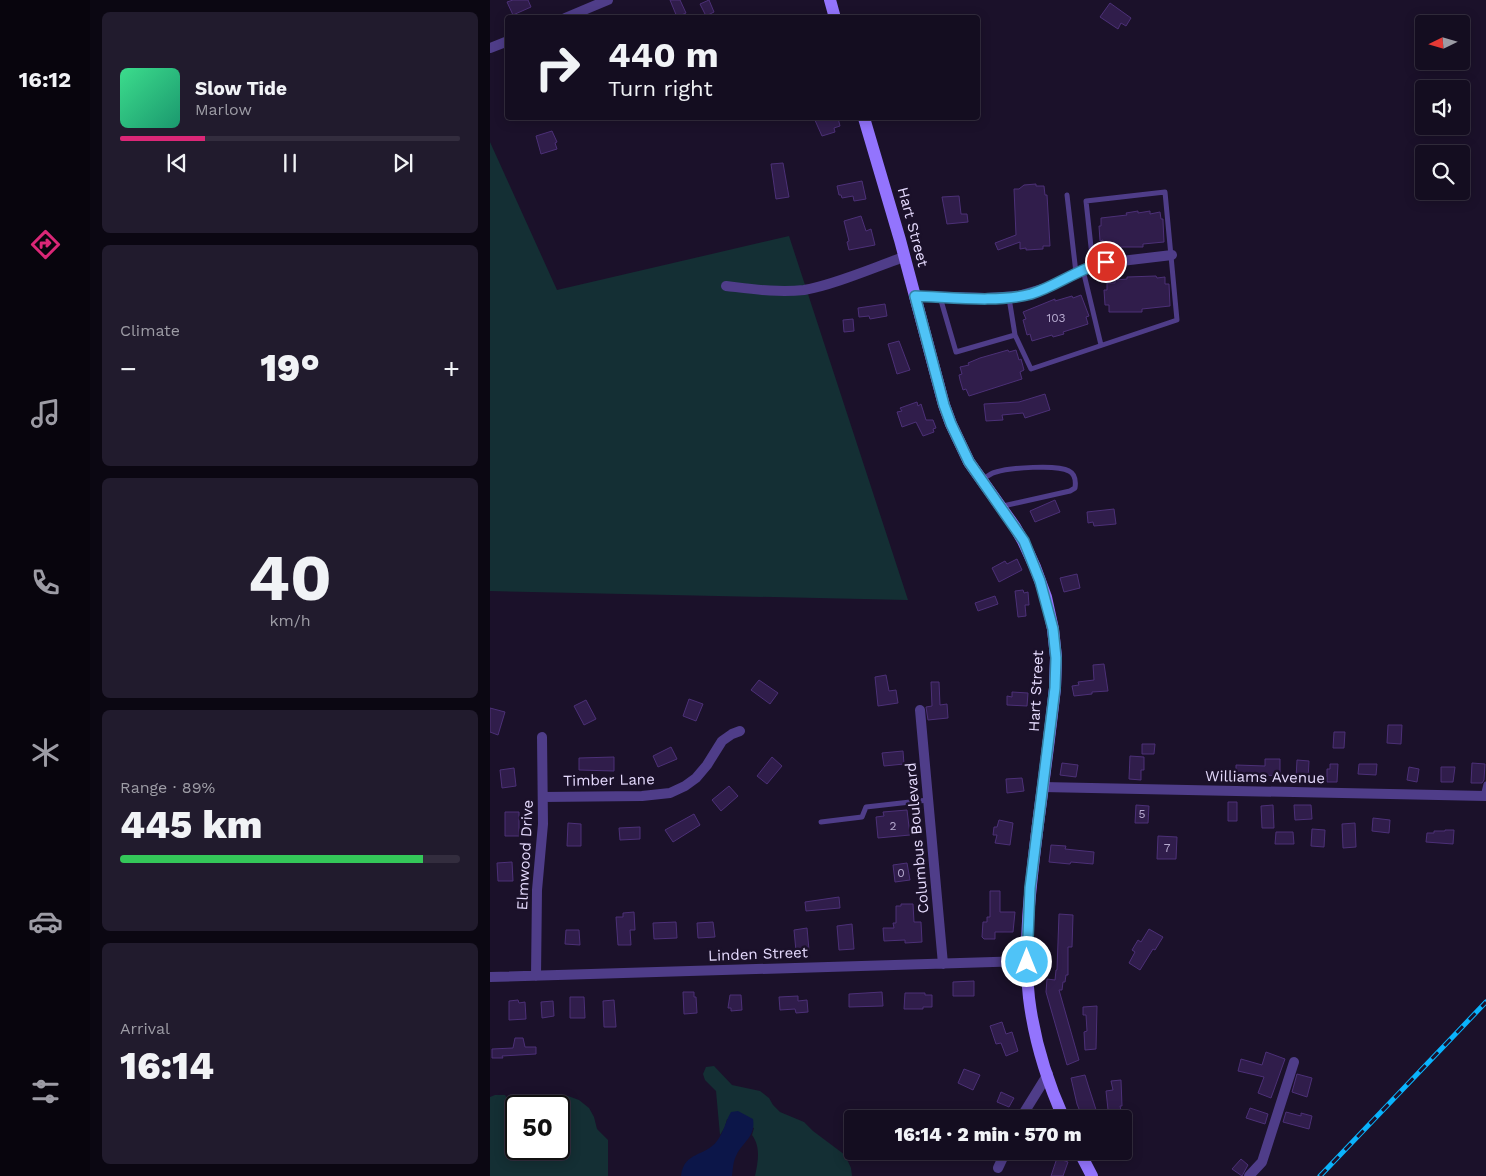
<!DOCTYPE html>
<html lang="en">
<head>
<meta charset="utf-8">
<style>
  body { margin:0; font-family:"Work Sans",sans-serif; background:#211b2d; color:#f1f3f6; height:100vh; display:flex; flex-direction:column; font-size:19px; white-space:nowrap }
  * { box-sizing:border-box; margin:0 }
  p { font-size:16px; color:#9d9ca5 }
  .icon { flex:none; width:28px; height:28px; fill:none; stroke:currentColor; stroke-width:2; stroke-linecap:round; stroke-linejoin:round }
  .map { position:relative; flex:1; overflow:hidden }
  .details { display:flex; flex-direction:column; gap:12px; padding:12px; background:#0b0712; width:400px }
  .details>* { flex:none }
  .guide { position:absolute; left:15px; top:15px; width:475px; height:105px; border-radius:5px; box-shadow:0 2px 12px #0003,0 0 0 1px #332d3e; background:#140d20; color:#f1f3f6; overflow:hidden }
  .needle { width:32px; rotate:265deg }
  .tools { position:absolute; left:925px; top:15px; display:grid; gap:10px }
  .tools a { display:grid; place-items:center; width:55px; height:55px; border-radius:5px; background:#140d20; box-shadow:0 2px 12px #0003,0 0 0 1px #332d3e; font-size:25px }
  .speed { position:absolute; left:15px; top:1095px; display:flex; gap:10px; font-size:25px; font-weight:700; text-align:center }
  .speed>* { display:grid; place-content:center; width:65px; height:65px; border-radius:50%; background:#140d20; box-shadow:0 2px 12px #0003,0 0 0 1px #332d3e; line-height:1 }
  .speed .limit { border:2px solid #111; border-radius:8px; background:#fff; color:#111 }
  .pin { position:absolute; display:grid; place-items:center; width:42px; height:42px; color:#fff; margin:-21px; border:2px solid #fff; border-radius:50%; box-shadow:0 1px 5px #0007 }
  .me { position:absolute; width:55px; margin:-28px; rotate:0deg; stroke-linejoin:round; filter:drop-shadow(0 0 4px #0008) }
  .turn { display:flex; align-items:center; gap:18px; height:105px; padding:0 20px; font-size:22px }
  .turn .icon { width:65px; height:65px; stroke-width:2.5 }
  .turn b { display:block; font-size:35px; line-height:42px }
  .big { font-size:38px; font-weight:800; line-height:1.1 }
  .details .card { flex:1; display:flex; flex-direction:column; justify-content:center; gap:8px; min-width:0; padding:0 18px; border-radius:8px; background:#211b2d }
  .details .dial { align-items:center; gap:0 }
  .dial b { font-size:65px; line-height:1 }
  .song { display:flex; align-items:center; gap:15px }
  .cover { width:60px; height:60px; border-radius:8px; background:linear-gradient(135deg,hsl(150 70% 55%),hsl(160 70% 35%)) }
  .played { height:5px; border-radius:2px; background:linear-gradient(90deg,#db2777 25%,#332d3e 25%) }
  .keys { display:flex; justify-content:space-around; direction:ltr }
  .heat { display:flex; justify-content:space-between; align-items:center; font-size:28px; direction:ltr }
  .charge { height:8px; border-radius:4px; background:linear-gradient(90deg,#34c759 89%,#332d3e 0) }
  .trip { position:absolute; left:354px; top:1110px; width:288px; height:50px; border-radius:5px; background:#140d20; box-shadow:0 2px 12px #0003,0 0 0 1px #332d3e; font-weight:800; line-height:50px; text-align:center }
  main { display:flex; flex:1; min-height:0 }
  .tabs { display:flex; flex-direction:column; width:90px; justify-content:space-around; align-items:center; background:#08050d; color:#9d9ca5 }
  .tabs .icon { width:35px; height:35px }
  .tabs .selected { color:#db2777 }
  .tabs b { font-size:22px; color:#f1f3f6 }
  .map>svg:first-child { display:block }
  .green { fill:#142f34 }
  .water { fill:#0c1649 }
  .building { fill:#301d4b; stroke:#4c3077 }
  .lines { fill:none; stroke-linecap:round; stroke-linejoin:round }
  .lane { stroke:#4f3d89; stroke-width:5 }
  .street { stroke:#4f3d89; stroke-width:10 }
  .secondary { stroke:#9374fd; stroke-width:12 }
  .rail-casing { stroke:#0ab3fc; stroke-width:5 }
  .rail { stroke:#1b112a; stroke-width:3; stroke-dasharray:9; stroke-linecap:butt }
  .route-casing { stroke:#337fa1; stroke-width:12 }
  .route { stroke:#4fc3f7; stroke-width:9 }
  .labels { text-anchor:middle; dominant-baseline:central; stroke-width:5; stroke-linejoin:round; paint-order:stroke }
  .number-label { font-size:12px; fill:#b8acd1 }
  .street-label { font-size:15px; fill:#e6dbfe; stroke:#1b112a }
</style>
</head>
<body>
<main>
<nav class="tabs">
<b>16:12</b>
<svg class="icon selected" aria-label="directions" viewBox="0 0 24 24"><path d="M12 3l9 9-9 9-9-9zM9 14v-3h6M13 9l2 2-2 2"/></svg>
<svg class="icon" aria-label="music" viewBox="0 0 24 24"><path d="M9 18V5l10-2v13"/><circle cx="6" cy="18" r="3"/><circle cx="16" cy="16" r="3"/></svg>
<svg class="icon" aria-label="phone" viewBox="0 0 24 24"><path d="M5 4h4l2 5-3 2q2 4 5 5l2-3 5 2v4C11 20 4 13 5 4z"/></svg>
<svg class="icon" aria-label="climate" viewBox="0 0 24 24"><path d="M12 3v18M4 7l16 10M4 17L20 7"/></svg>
<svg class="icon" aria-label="car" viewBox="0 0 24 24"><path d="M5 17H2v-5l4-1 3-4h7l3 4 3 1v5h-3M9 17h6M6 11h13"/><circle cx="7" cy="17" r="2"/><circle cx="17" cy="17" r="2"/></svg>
<svg class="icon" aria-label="filters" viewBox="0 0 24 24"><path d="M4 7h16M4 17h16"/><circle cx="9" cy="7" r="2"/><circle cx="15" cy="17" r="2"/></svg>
</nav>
<section class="details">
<div class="card">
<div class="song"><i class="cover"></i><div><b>Slow Tide</b><p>Marlow</p></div></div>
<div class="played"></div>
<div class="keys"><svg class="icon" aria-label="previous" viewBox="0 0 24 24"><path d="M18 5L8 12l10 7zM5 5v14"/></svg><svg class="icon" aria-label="pause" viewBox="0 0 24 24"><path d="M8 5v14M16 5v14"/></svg><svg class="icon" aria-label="next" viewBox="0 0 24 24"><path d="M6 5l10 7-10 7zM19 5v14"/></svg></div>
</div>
<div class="card"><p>Climate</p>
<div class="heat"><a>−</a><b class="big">19°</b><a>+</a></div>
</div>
<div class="card dial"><b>40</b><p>km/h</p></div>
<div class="card"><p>Range · 89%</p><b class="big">445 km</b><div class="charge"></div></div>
<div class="card"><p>Arrival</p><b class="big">16:14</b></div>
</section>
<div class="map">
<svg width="996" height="1176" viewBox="0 0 996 1176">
  <rect width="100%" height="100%" fill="#1b112a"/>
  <path class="green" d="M 0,142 L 67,290 L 299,236 L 418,600 L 0,591 Z
    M 224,1066 L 242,1085 L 270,1091 L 279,1098 L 283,1105 L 290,1112 L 314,1122 L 323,1131 L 355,1155 L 361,1168 L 362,1176 L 265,1176 C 268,1162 271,1147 262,1135 L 264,1128 L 237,1119 L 235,1127 L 230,1135 L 226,1091 L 215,1080 L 213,1074 L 216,1067 Z
    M 5,1095 L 15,1095 L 19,1101 L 21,1113 L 26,1124 L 26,1149 L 69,1149 L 69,1106 L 67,1106 L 70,1099 L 78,1096 L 89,1100 L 99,1108 L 104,1117 L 107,1129 L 118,1140 L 118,1176 L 0,1176 L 0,1097 Z"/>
  <path class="water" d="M 248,1111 L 263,1119 C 266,1137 253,1141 246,1156 C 243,1162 243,1169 242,1176 L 191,1176 C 194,1151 215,1157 227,1141 C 234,1132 235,1122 241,1112 Z"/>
  <path class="building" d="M 23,0 L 38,0 L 41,7 L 23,15 L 17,2 Z
    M 180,0 L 190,0 L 196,13 L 187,17 Z
    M 219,0 L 224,12 L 216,16 L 210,4 Z
    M 620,3 L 641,18 L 636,26 L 631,23 L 628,29 L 610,17 Z
    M 324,118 L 348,118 L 350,126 L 344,128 L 345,132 L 332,136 Z
    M 62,131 L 67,142 L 65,143 L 67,149 L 51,154 L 46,136 Z
    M 293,163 L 299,197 L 286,199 L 281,164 Z
    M 372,181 L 376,199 L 364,201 L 363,196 L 352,198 L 351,195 L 349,195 L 347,186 Z
    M 546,184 L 546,186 L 554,186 L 555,195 L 557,195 L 560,246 L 553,246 L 553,249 L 536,250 L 536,248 L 530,249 L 530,242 L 508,250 L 505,243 L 526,235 L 524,189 L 529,189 L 534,185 Z
    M 469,196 L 471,214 L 477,214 L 478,222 L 457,224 L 452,197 Z
    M 648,211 L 648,213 L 660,211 L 660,214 L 670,212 L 671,219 L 673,219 L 673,221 L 674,242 L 653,244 L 653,247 L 613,247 L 613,240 L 610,241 L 609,226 L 611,226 L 611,218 L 637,215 L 636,213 Z
    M 371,216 L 376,231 L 381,229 L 385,245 L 359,250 L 357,242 L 359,241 L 354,221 Z
    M 666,276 L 667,278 L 675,277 L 675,284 L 679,284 L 680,306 L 652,309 L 652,312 L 619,312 L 619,305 L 615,305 L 614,290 L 617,290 L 617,283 L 625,283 L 625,280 L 637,279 L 637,277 Z
    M 591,295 L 599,316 L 596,317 L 598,324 L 573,332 L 574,334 L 563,337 L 562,335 L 542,341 L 540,334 L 537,335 L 533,320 L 536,319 L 533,312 L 565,299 L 565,301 L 582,296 L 583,298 Z
    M 395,304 L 397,316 L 380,319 L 379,316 L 369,317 L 368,308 Z
    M 363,319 L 364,331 L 354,332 L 353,320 Z
    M 409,341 L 420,370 L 407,374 L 398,344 Z
    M 518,350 L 519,352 L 526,350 L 529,360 L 531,359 L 534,370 L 530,372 L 532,379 L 479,396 L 476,389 L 473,390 L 470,380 L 469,375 L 472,374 L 470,367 L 479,365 L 478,363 L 490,358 Z
    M 555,394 L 560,410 L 535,418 L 533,413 L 512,415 L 513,420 L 496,421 L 494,404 L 529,402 Z
    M 427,402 L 428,406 L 431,404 L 436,420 L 443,420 L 446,428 L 443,429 L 444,432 L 433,436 L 426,422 L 412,427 L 407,412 L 412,411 L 410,408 Z
    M 565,500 L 570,512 L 545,522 L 540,511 Z
    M 624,509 L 626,524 L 604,526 L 603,522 L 598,523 L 597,512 Z
    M 527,559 L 532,570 L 509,582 L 502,568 L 515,561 L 517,564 Z
    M 587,574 L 590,588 L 574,592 L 570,578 Z
    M 533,590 L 534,593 L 538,592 L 539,605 L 535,605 L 536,616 L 528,617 L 525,591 Z
    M 505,596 L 508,604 L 488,611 L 485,603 Z
    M 614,664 L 618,691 L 602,692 L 602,694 L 584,696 L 582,686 L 589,685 L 588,682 L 604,680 L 603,665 Z
    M 396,675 L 399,691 L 406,690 L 408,703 L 388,706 L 385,677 Z
    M 269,680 L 288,693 L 280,704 L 261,690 Z
    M 441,682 L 449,682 L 450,705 L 457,704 L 458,718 L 438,720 L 436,707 L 442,706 Z
    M 522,692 L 538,693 L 537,706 L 517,705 L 517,696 L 522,697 Z
    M 199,699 L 213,704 L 206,721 L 193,716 Z
    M 96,700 L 106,719 L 94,725 L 84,706 Z
    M 0,708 L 15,712 L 8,735 L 0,732 Z
    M 898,725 L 912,725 L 911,744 L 897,743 Z
    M 844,732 L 855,732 L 854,748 L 843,748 Z
    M 652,744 L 665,744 L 664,754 L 652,754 Z
    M 181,747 L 187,759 L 168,767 L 163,756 Z
    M 413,751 L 414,764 L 394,766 L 392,753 Z
    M 640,756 L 654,757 L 654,770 L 651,770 L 651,780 L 639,779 Z
    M 124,757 L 124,771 L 89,770 L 89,758 Z
    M 282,757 L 292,766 L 277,784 L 267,776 Z
    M 775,759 L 790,759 L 790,776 L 758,774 L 758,779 L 746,779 L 746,765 L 775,766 Z
    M 807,760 L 819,761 L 818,780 L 806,779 Z
    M 572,763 L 588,765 L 586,777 L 570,775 Z
    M 982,763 L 995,764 L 994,780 L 992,783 L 981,783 Z
    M 840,764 L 848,764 L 847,782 L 837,782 L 837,769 L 840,769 Z
    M 869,764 L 887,764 L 886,775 L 868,774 Z
    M 919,767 L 929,769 L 927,782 L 917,780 Z
    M 951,767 L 965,767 L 963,782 L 951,782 Z
    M 24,768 L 26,786 L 12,788 L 10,770 Z
    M 532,778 L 534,791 L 517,793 L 516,779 Z
    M 239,786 L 248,796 L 231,811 L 222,800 Z
    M 738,802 L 747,802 L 747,821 L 738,821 Z
    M 646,805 L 659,806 L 658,823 L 645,823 Z
    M 783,805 L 784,828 L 772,828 L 771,806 Z
    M 804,805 L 821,805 L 822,819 L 805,820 Z
    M 417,810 L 420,835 L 388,838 L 386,817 L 394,816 L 393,812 Z
    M 15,812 L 29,812 L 29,836 L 15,836 Z
    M 204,814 L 210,825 L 183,842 L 175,830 Z
    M 883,818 L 900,820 L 899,833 L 882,831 Z
    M 509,820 L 523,823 L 520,845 L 505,843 L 507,835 L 503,835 L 504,827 L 507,827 Z
    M 78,823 L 91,824 L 91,846 L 77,846 Z
    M 865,823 L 866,847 L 853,848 L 852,824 Z
    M 150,827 L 150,839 L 130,840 L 129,828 Z
    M 822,829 L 835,830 L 834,847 L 821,846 Z
    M 955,830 L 964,830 L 963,844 L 936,842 L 937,833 L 944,833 L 944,831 L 955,831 Z
    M 786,832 L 803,832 L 804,844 L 785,844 Z
    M 668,836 L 687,837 L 686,859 L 667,859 Z
    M 561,845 L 576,846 L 575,849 L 604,852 L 603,864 L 581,862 L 580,864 L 559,862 Z
    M 22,862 L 23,881 L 8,881 L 7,863 Z
    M 417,863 L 420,880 L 405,882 L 403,865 Z
    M 500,891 L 510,891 L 510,912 L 525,912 L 523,932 L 505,932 L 505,939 L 494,939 L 492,937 L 493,922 L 497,922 L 497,917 L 500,917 Z
    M 349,897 L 350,908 L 316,911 L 315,902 Z
    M 411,904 L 423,904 L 424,922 L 431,922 L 432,942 L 415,943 L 415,940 L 394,941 L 393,928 L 404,928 L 403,923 L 406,923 L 406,906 L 411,906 Z
    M 144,912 L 145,930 L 140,930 L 141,945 L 128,945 L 126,917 L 133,917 L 133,913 Z
    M 569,914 L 583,915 L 582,947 L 578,947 L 578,975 L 576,975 L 575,982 L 573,982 L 572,990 L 569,990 L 589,1060 L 577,1065 L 556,992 L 557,979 L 565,980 L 566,970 L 567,970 Z
    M 186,922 L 187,938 L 164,939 L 163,923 Z
    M 223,922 L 225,937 L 208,938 L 207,923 Z
    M 362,924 L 364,949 L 349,950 L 347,926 Z
    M 317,928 L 319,950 L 306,951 L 304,930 Z
    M 659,929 L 673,937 L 665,950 L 663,949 L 650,970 L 639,963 L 645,952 L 642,950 L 648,940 L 651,942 Z
    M 76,930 L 89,930 L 90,945 L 75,944 Z
    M 484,981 L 484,996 L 463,996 L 463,982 Z
    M 193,992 L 204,992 L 204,997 L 206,997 L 207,1013 L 194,1014 Z
    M 392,992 L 393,1006 L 359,1007 L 359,994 Z
    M 415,993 L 435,993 L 435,995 L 442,995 L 442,1007 L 433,1007 L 433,1009 L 414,1009 Z
    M 240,995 L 251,995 L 252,1010 L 241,1011 L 241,1008 L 238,1008 Z
    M 308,996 L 308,1001 L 317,1000 L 318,1012 L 306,1013 L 305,1009 L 290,1010 L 289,997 Z
    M 80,997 L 94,997 L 95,1018 L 80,1018 Z
    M 28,1000 L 29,1003 L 35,1002 L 36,1019 L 19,1020 L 19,1001 Z
    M 124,1000 L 126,1027 L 114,1027 L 113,1001 Z
    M 63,1001 L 64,1016 L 52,1018 L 51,1002 Z
    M 607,1006 L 606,1049 L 595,1050 L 594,1032 L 597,1031 L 596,1015 L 593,1015 L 593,1007 Z
    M 512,1022 L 516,1034 L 522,1032 L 528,1051 L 516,1056 L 511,1043 L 506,1044 L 500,1026 Z
    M 25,1038 L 33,1038 L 35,1047 L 46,1047 L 46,1054 L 12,1056 L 13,1058 L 2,1058 L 2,1049 L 23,1048 Z
    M 776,1052 L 795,1059 L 781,1098 L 768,1093 L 774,1077 L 748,1071 L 751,1059 L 772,1065 Z
    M 474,1069 L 490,1075 L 483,1090 L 468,1083 Z
    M 807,1074 L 822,1078 L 817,1097 L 802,1092 Z
    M 595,1075 L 599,1088 L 609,1119 L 593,1119 L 587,1104 L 581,1078 Z
    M 631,1080 L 632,1106 L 630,1106 L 633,1119 L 619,1119 L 616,1091 L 623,1090 L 621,1081 Z
    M 511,1092 L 524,1098 L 519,1107 L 507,1102 Z
    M 760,1108 L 778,1114 L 775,1124 L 756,1118 Z
    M 796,1112 L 811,1116 L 811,1113 L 822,1116 L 819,1129 L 793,1122 Z
    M 567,1158 L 578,1162 L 573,1176 L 561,1176 Z
    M 751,1159 L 758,1165 L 752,1176 L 742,1169 Z"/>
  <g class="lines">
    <path class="lane" d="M 577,195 L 586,273
      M 593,270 L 611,345
      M 450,297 L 466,352 L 525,335 L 541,369 L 687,320 L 675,192 L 596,201 L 603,265
      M 519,298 L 525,335
      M 492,479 C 497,477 501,473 506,472 C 519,468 567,464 579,471 C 585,474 586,481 585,488 L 580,491 L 513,506
      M 993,796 L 996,784
      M 331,822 L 372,817 L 376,807 L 438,800"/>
    <path class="street" d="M 75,18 L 118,0
      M 0,48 L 18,41
      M 236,286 C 262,289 288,293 314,290 C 344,285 385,267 414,257
      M 425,296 L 497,298 L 528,296 L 559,287 L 606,264 L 682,255
      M 430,710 L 453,964
      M 553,787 L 996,796
      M 53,797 L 152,796 L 180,793 L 195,786 L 206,778 L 217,765 L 232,741 L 242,734 L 250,731
      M 46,976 L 47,890 L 53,824 L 52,737
      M 0,977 L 537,961
      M 530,1119 L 558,1074
      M 508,1168 L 516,1151
      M 759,1176 L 772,1162 L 804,1062"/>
    <path class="secondary" d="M 340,0 L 345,18
      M 374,118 L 410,240 L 454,405 L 461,424 L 479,462 L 525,527 L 533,541 L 545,567 L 556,597 L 563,629 L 566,657 L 565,688 C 560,733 554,779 548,824 C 541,882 533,940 539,998 C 544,1039 557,1081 574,1119
      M 589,1151 L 602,1176"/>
    <defs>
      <path id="rail" d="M 830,1176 L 996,1002"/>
    </defs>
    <use href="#rail" class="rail-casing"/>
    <use href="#rail" class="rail"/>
  </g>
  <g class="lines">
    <defs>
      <path id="route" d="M 537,962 L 540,888 L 565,688 L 566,658 L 563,629 L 550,581 L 534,541 L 479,462 L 461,424 L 454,405 L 425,296 C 459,297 508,303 541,294 C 567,286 589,268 616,262"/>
    </defs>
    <use href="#route" class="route-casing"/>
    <use href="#route" class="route"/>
  </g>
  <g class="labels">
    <g class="number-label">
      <text x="566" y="318">103</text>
      <text x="652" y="814">5</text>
      <text x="403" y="826">2</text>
      <text x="677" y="848">7</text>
      <text x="411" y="873">0</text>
    </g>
    <g class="street-label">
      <text transform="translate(423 227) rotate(75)">Hart Street</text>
      <text transform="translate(546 691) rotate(-87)">Hart Street</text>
      <text transform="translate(775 777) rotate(1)">Williams Avenue</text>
      <text transform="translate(119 780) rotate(-1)">Timber Lane</text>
      <text transform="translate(427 838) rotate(-95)">Columbus Boulevard</text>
      <text transform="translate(35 855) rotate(-87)">Elmwood Drive</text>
      <text transform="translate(268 954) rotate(-2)">Linden Street</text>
    </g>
  </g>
</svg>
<div class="tools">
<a><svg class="needle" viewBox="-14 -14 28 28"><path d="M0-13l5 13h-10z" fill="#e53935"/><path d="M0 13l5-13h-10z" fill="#9d9ca5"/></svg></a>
<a><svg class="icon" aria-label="sound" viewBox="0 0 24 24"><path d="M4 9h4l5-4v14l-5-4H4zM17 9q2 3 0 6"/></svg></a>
<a><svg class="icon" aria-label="search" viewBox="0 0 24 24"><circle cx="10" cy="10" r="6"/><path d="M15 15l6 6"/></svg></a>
</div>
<div class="speed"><div class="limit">50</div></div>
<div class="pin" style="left:616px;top:262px;background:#d93025"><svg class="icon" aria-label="arrive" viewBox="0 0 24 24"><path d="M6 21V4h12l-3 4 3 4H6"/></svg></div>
<svg class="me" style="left:537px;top:962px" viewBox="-20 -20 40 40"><circle r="17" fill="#4fc3f7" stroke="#fff" stroke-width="3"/><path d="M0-11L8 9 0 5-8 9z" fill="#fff"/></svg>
<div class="trip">16:14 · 2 min · 570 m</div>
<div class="guide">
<div class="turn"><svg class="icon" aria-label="right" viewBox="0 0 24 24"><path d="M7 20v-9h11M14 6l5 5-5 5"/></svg><div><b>440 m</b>Turn right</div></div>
</div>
</div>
</main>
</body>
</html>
